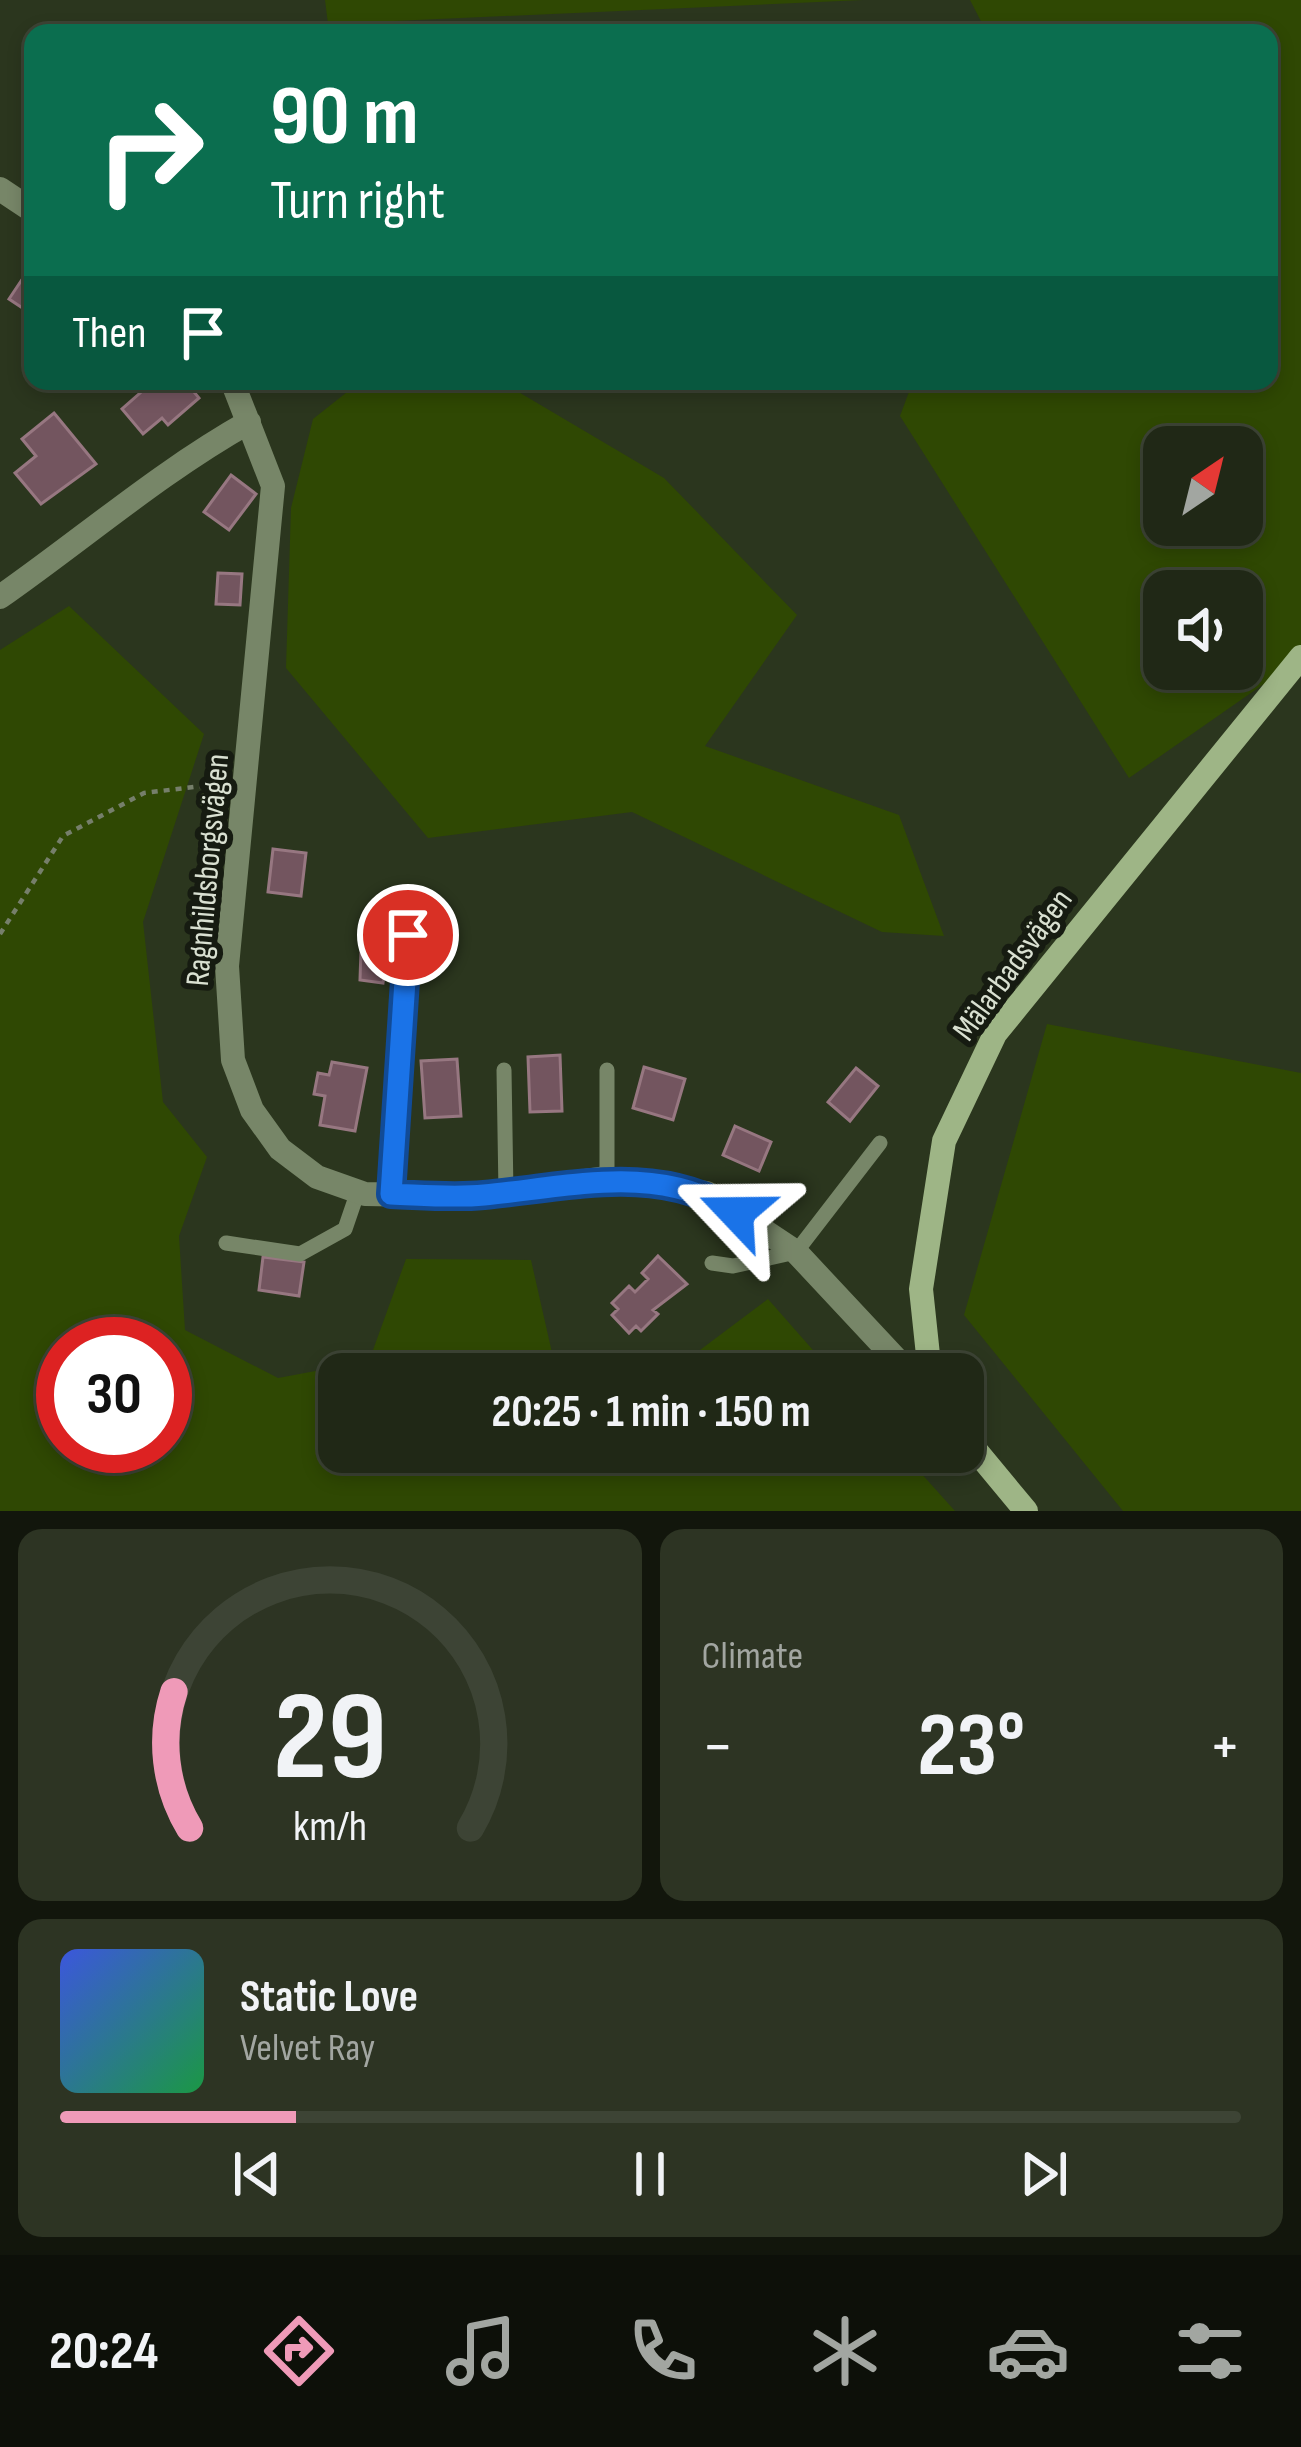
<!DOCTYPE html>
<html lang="en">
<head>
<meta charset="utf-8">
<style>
  body { margin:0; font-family:"Sofia Sans Condensed",sans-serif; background:#2d3423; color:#f1f3f6; height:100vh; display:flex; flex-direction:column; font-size:45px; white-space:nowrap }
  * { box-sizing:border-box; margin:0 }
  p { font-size:39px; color:#a2a6a1 }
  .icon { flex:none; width:66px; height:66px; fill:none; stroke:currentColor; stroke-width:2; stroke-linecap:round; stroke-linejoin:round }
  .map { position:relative; height:1511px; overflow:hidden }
  .details { display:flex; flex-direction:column; gap:18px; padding:18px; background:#12160c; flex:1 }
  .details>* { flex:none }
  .hud { position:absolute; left:24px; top:24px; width:1254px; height:366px; border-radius:24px; box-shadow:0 6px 18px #0003,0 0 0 3px #3d4435; background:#0b6e4f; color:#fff; overflow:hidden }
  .needle { width:78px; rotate:35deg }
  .tools { position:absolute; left:1143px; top:426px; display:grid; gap:24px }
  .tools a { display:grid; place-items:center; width:120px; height:120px; border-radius:24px; background:#202816; box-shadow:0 6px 18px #0003,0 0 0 3px #3d4435; font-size:60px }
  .speed { position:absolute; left:36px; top:1317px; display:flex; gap:24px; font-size:60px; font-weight:700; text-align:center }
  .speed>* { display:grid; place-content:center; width:156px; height:156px; border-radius:50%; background:#202816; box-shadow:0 6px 18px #0003,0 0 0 3px #3d4435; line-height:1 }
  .speed .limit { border:18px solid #d22; background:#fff; color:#111 }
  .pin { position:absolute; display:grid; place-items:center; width:102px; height:102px; color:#fff; margin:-51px; border:6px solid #fff; border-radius:50%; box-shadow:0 3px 12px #0007 }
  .me { position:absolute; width:132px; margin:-66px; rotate:293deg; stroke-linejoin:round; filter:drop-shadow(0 0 9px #0008) }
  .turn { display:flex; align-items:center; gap:42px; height:252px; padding:0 48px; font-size:54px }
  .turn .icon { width:156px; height:156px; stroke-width:2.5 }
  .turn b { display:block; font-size:84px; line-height:102px }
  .then { display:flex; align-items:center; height:114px; padding:0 48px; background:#0003; gap:24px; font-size:45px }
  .big { font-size:90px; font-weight:700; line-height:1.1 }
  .details .widget { flex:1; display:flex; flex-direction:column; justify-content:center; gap:18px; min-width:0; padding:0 42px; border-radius:24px; background:#2d3423 }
  .details .dial { align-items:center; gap:0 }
  .dial svg { height:312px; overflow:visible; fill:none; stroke:#3d4435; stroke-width:7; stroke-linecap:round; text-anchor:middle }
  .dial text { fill:#f1f3f6; stroke:none }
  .song { display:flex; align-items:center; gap:36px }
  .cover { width:144px; height:144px; border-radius:18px; background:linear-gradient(135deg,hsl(230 70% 55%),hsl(140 70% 35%)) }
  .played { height:12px; border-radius:6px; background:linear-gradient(90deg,#ef9ab8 20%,#3d4435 20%) }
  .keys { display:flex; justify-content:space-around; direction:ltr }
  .heat { display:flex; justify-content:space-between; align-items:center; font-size:66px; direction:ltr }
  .details .tiles { flex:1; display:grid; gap:18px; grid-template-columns:1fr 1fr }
  .widget:last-child { grid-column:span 2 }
  .trip { position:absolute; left:318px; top:1353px; width:666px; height:120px; border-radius:24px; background:#202816; box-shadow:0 6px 18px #0003,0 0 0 3px #3d4435; font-weight:700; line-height:120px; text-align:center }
  .menu { display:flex; height:192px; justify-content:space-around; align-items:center; background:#0d1009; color:#a2a6a1 }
  .menu .icon { width:84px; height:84px }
  .menu .current { color:#ef9ab8 }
  .menu b { font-size:54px; color:#f1f3f6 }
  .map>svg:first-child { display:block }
  .green { fill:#2f4803; fill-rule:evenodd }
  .building { fill:#73555f; stroke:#977781; stroke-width:3 }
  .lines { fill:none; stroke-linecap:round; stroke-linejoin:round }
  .path { stroke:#767f6b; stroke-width:4.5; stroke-dasharray:6 6; stroke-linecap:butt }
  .lane { stroke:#778668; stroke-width:15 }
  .street { stroke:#778668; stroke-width:24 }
  .secondary { stroke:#9eb586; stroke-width:24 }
  .route-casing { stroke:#114b97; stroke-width:30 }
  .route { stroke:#1a73e8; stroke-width:21 }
  .labels { text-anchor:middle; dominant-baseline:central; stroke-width:12; stroke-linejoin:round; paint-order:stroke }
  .street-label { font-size:33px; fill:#d9e0d1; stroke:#161b11 }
</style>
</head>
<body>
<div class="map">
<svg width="1301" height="1511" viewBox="0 0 1301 1511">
  <rect width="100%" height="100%" fill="#2b361e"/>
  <path class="green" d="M 325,0 L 863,0 L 328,24 Z
    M 970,0 L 1301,0 L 1301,658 L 1129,778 L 900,416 L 913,381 L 1269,381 L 1269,33 L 987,33 ZM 1164,447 L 1242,447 L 1242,525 L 1164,525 ZM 1164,591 L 1242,591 L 1242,669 L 1164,669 Z
    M 361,381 L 500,381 L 664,478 L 797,615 L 705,746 L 899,815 L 944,936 L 882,932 L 632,812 L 428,838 L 286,668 L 291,508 L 313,419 Z
    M 69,606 L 204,734 L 143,922 L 163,1102 L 207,1157 L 179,1236 L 185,1330 L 278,1378 L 369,1361 L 406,1259 L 531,1260 L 553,1357 L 578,1374 L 339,1374 L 339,1452 L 902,1452 L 955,1511 L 0,1511 L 0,650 ZM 63,1344 L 165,1344 L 165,1446 L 63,1446 Z
    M 1047,1024 L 1301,1073 L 1301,1511 L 1123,1511 L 964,1315 Z
    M 768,1299 L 834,1374 L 668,1374 Z"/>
  <path class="building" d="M 27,272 L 33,276 L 33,315 L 9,299 Z
    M 131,381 L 185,381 L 199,398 L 168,425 L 162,418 L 143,434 L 122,409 L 140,393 Z
    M 54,413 L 96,464 L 41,504 L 15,473 L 36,456 L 22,439 Z
    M 231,475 L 256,494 L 229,530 L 204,512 Z
    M 218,573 L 242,574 L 240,605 L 216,604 Z
    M 273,849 L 306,853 L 301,896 L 268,892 Z
    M 362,920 L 391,924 L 383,983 L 360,980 Z
    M 560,1055 L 562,1111 L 530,1112 L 528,1057 Z
    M 457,1059 L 461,1116 L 425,1118 L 421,1061 Z
    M 332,1062 L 367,1068 L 355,1131 L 320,1125 L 325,1096 L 314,1094 L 318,1073 L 329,1075 Z
    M 644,1067 L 685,1079 L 673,1120 L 633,1108 Z
    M 856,1068 L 878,1086 L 850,1121 L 828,1102 Z
    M 735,1126 L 771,1142 L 759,1171 L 723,1155 Z
    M 658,1256 L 687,1284 L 653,1310 L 658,1314 L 641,1331 L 636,1326 L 629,1333 L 612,1315 L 618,1309 L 612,1303 L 629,1286 L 635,1292 L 648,1279 L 642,1273 Z
    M 263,1257 L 304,1262 L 299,1296 L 259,1290 Z"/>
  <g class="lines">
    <path class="path" d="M 0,934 L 63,836 L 144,793 L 218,784"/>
    <path class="lane" d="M 504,1070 L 506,1193
      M 607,1178 L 607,1070
      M 391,1194 L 408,935
      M 226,1243 L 300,1254 L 345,1229 L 358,1191
      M 712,1263 L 733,1266 L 796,1252 L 880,1143"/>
    <path class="street" d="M 0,189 L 33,211
      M 232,381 L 273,486 L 227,966 L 233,1060 L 252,1110 L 280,1149 L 317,1177 L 365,1194 L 477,1196 L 607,1178 L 707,1193 L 796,1252 L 910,1374
      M 0,597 C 83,539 160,472 249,422"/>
    <path class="secondary" d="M 930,1374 L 921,1289 L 944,1141 L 995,1034 L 1301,657
      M 963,1435 L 1026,1511"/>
  </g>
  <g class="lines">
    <defs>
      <path id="route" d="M 408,935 L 391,1194 C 421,1195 453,1198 484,1195 C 569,1187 660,1162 736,1213"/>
    </defs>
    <use href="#route" class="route-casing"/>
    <use href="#route" class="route"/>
  </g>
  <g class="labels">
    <g class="street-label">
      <text transform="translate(208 870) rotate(-85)">Ragnhildsborgsvägen</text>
      <text transform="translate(1013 965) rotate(-54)">Mälarbadsvägen</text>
    </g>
  </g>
</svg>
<div class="tools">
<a><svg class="needle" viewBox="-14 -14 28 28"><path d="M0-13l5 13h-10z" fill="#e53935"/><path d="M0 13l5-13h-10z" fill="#a2a6a1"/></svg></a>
<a><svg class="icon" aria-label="sound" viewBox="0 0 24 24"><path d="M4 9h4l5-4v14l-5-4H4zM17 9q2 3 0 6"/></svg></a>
</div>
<div class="speed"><div class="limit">30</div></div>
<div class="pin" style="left:408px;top:935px;background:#d93025"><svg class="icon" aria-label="arrive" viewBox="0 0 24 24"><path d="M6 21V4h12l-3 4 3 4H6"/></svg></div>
<svg class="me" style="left:736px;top:1213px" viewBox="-20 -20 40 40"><path d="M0-17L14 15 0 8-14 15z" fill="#1a73e8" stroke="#fff" stroke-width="4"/></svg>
<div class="trip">20:25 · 1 min · 150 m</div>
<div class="hud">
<div class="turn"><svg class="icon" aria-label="right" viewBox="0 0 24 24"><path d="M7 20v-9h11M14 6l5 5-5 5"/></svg><div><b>90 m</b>Turn right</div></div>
<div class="then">Then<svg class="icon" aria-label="arrive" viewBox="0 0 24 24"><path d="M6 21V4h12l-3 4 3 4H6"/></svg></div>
</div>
</div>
<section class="details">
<div class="tiles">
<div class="widget dial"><svg viewBox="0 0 100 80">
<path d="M14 69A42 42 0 1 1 86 69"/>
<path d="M14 69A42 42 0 0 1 10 34" stroke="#ef9ab8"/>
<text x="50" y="56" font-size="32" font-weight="700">29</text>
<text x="50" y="72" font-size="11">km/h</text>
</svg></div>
<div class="widget"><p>Climate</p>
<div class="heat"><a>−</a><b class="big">23°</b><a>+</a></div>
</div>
<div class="widget">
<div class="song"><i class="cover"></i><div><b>Static Love</b><p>Velvet Ray</p></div></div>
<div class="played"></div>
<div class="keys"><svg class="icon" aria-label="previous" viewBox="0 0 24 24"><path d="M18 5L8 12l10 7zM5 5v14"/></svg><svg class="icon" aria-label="pause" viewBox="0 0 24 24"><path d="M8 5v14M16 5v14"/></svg><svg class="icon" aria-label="next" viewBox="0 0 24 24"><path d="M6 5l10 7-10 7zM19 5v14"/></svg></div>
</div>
</div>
</section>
<nav class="menu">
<b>20:24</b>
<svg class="icon current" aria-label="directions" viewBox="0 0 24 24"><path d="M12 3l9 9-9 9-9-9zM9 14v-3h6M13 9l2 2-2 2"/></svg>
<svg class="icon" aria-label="music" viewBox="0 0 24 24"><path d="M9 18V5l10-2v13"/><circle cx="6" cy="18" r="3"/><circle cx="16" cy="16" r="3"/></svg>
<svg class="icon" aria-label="phone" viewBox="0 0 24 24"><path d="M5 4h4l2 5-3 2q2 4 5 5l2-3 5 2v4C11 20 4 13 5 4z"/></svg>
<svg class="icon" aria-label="climate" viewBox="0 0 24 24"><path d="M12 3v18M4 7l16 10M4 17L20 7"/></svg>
<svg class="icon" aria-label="car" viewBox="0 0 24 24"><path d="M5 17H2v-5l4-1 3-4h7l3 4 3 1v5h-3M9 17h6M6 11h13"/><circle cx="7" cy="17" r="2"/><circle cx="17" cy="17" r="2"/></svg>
<svg class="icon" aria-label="filters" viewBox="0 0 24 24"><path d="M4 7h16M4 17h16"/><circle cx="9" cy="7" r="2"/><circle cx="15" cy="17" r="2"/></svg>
</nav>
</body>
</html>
